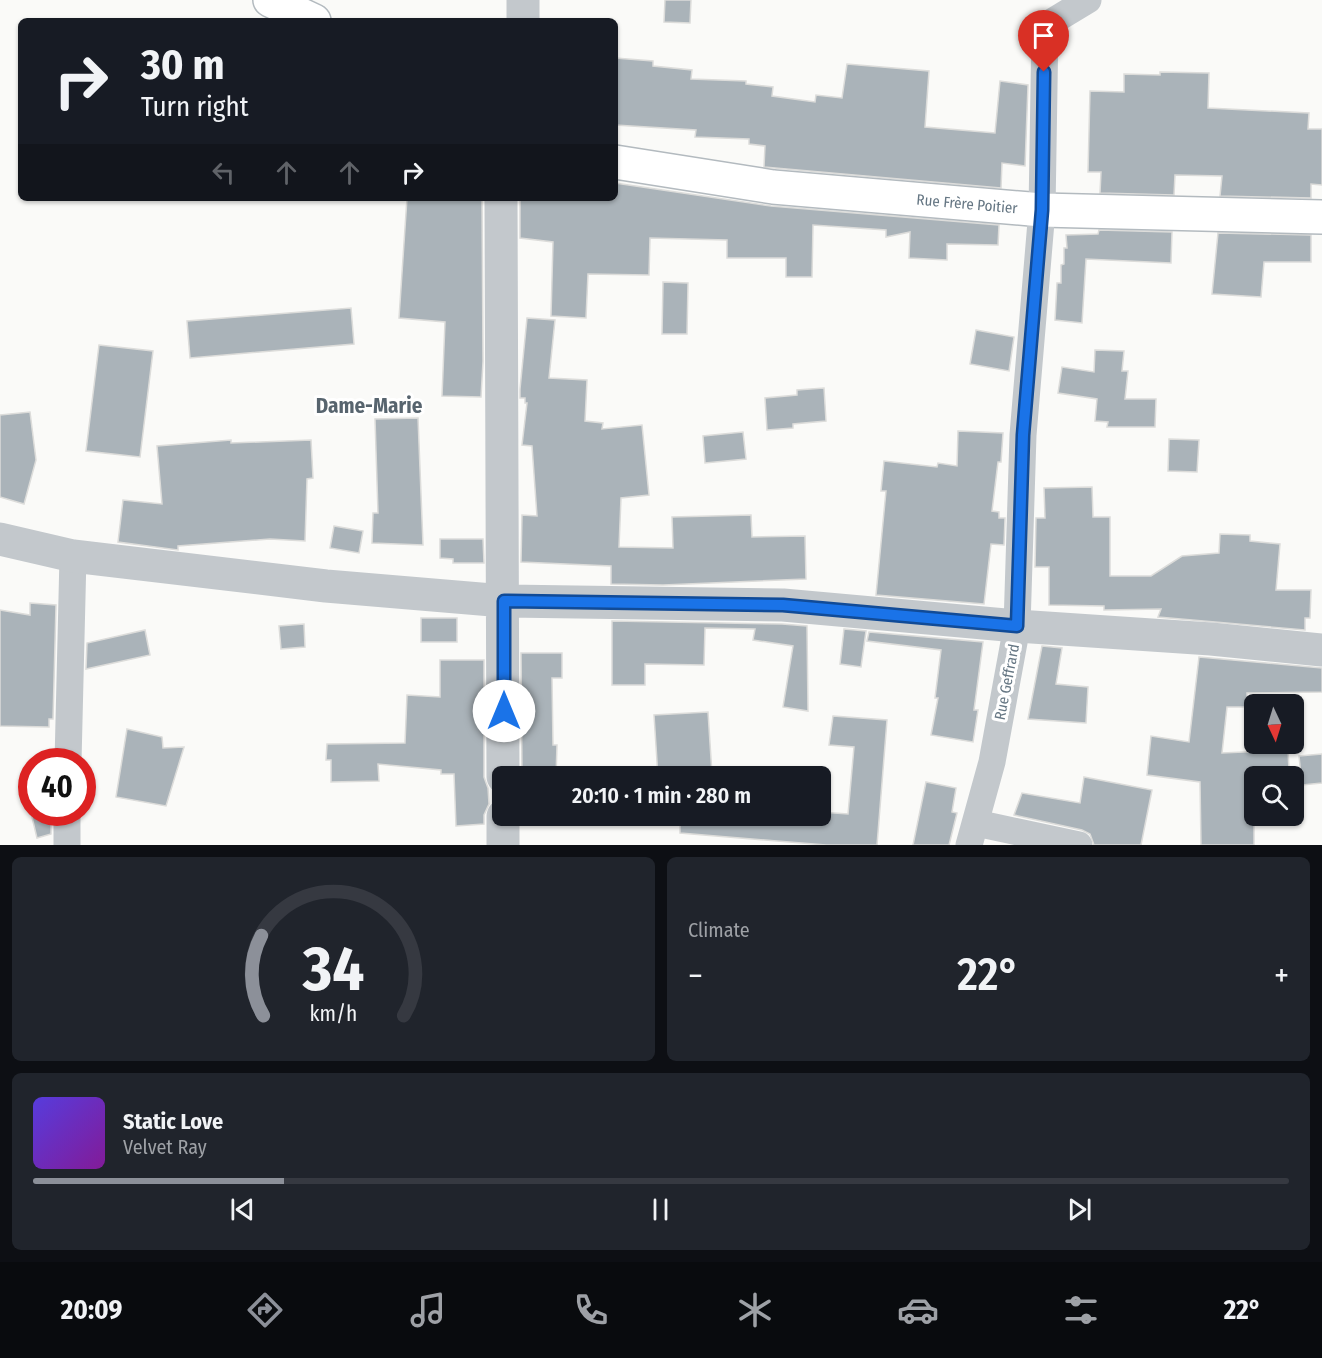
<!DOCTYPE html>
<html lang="en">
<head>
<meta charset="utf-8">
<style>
  body { margin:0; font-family:"Fira Sans Condensed",sans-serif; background:#20242c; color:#f1f3f6; height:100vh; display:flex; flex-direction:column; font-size:22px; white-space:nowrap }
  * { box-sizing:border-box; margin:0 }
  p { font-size:20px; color:#9ea1a6 }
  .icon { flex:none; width:33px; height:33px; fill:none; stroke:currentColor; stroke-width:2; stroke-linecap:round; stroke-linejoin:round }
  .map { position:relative; height:845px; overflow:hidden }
  .sheet { display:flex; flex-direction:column; gap:12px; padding:12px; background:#0d0f14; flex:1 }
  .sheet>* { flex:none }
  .top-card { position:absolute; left:18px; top:18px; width:600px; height:183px; border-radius:9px; box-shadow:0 2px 4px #0004; background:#171b24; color:#f1f3f6; overflow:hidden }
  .needle { width:39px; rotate:176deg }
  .tools { position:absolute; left:1244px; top:694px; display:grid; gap:12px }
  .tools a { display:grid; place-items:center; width:60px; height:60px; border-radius:9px; background:#171b24; box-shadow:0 2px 4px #0004; font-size:30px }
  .speed { position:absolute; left:18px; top:748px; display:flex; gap:12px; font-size:30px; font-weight:700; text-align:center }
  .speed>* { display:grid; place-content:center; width:78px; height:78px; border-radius:50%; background:#171b24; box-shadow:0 2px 4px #0004; line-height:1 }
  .speed .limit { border:9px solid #d22; background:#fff; color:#111 }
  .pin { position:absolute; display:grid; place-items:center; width:51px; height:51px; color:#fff; margin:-62px -26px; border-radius:50% 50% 50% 0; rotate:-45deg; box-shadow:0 0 6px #0007 }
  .pin .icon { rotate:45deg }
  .me { position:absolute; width:66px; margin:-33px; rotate:0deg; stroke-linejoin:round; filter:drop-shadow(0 0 4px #0008) }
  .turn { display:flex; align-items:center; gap:21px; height:126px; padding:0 24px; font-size:27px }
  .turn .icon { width:78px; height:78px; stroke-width:2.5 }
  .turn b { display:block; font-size:42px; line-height:51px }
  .lanes { display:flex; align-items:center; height:57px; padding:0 24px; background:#0003; justify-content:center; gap:30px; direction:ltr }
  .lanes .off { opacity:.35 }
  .big { font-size:45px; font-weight:600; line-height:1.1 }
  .sheet .tile { flex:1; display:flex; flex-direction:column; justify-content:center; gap:9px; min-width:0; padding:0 21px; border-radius:9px; background:#20242c }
  .sheet .dial { align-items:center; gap:0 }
  .dial svg { height:156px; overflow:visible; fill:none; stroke:#363941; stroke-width:7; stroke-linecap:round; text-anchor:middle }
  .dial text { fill:#f1f3f6; stroke:none }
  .song { display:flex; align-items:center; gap:18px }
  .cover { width:72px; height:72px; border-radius:9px; background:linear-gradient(135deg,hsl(250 70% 55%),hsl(290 70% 35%)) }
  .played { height:6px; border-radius:3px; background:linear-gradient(90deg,#8c9099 20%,#363941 20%) }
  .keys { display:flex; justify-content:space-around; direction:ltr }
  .heat { display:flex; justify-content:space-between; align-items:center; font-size:33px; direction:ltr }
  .sheet .tiles { flex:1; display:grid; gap:12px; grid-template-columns:1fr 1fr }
  .tile:last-child { grid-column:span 2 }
  .trip { position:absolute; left:492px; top:766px; width:339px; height:60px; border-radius:9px; background:#171b24; box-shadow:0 2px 4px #0004; font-weight:600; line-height:60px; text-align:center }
  .menu { display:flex; height:96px; justify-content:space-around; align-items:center; background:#090b0e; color:#9ea1a6 }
  .menu .icon { width:42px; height:42px }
  .menu .on { color:#8c9099 }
  .menu b { font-size:27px; color:#f1f3f6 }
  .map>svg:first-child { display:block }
  .building { fill:#aab3b9; stroke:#dcdcda; stroke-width:1.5 }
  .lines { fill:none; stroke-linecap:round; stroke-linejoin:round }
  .secondary-casing { stroke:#b3babf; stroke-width:36 }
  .minor { stroke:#c3c8cc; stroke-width:27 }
  .tertiary { stroke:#c3c8cc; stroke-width:33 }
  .secondary { stroke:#fff; stroke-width:33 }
  .route-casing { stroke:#114b97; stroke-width:15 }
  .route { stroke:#1a73e8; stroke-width:10 }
  .labels { text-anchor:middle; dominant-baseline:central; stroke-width:6; stroke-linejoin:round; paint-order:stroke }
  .street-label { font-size:15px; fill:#657683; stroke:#fff }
  .district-label { font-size:21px; font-weight:bold; fill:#57646e; stroke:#fff }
</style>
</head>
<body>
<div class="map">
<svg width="1322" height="845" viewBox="0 0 1322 845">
  <rect width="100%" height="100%" fill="#fafaf8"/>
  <path class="building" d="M 665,0 L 691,0 L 690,23 L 664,22 Z
    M 615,58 L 653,61 L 653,66 L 692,70 L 691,79 L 746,81 L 746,84 L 773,87 L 772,96 L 815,102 L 816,95 L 842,98 L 847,64 L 929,71 L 925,127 L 995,133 L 1000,81 L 1028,85 L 1025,166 L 1002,163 L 1001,188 L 764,167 L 765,146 L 749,144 L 749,139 L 695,137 L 696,130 L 615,125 Z
    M 1160,72 L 1209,73 L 1208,108 L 1309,113 L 1308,129 L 1322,129 L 1322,185 L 1311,184 L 1311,198 L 1220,196 L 1222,176 L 1175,175 L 1174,195 L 1100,193 L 1101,172 L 1088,172 L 1090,91 L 1124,92 L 1124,74 L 1160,75 Z
    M 615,183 L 771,206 L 999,225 L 998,245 L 947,244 L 947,260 L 909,258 L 910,232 L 886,237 L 886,230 L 813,225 L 812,277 L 786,277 L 786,258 L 727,258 L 727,240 L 650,238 L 649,275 L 588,274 L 586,318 L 551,316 L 553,242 L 520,238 L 520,198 L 615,198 Z
    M 407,198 L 482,198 L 483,361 L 481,397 L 442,396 L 445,322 L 399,318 Z
    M 1099,230 L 1172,232 L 1171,263 L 1086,259 L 1082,323 L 1055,320 L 1057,283 L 1061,283 L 1061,265 L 1064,264 L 1064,248 L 1067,248 L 1066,235 L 1098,234 Z
    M 1218,233 L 1311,235 L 1311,262 L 1264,262 L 1261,297 L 1212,294 Z
    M 663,282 L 688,283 L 687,334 L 662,334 Z
    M 351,308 L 354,344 L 190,358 L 187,321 Z
    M 527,318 L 555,320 L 549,378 L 587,380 L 585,421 L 603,423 L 602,429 L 642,425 L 649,495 L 621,498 L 619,547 L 673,548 L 672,517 L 751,515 L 752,537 L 805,536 L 806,579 L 663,585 L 611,584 L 611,566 L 521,562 L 522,515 L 537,516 L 532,446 L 522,445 L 527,403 L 525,403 L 525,398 L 520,398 L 520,389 Z
    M 976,330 L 1014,337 L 1009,371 L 970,364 Z
    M 99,345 L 153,351 L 140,457 L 86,451 Z
    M 1095,350 L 1124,351 L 1122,371 L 1128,371 L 1125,399 L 1156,399 L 1155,427 L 1107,427 L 1108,422 L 1095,421 L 1097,399 L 1058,393 L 1062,367 L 1094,372 Z
    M 824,388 L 826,421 L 793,424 L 793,428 L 767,430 L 765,398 L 797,395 L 797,390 Z
    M 30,412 L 36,460 L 24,504 L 0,497 L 0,415 Z
    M 418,418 L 423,545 L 372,543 L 373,513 L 378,513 L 375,419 Z
    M 958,431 L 1003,433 L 1001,462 L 998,462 L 992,511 L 999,512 L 999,518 L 1005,518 L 1004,545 L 991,544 L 984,604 L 876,595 L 886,491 L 881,491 L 884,461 L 937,467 L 938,463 L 957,466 Z
    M 743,432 L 746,459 L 705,463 L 703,436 Z
    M 1169,439 L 1199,440 L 1197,472 L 1168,471 Z
    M 231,440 L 231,443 L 311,440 L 313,478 L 307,479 L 305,541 L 270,539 L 178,546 L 178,550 L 118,542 L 123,500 L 162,504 L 157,446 Z
    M 1092,487 L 1093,517 L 1110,517 L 1110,576 L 1151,576 L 1182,556 L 1219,553 L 1220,534 L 1250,535 L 1250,541 L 1280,544 L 1276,590 L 1311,590 L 1310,618 L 1305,618 L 1305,630 L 1158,617 L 1161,609 L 1104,610 L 1104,606 L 1049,605 L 1049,567 L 1035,567 L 1036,518 L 1045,518 L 1044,488 Z
    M 334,526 L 363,531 L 359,553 L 330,548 Z
    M 440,539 L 483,539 L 484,563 L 453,563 L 453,559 L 440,558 Z
    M 30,603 L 56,605 L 53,719 L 49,719 L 49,727 L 0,726 L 0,610 L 30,615 Z
    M 421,618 L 457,618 L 457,642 L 421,642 Z
    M 612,621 L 782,624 L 807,626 L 808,711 L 783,707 L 793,646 L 753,640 L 755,629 L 705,628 L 704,665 L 645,664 L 645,685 L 612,685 Z
    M 304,624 L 305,647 L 281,649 L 279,626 Z
    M 844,629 L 866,631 L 861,667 L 840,664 Z
    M 145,630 L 150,655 L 86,669 L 87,643 Z
    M 869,632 L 983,642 L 974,710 L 978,710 L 973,742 L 931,735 L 938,698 L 935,698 L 941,650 L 867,641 Z
    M 1042,646 L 1062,648 L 1056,684 L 1088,687 L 1086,723 L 1028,719 Z
    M 521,653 L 562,653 L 562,678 L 552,678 L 553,745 L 557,745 L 556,777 L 522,777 Z
    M 1199,657 L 1322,668 L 1322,692 L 1247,693 L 1247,707 L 1227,707 L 1222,753 L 1288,750 L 1289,771 L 1254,773 L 1254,845 L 1201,845 L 1200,782 L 1147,775 L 1151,736 L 1189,742 Z
    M 440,660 L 484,660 L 484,777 L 488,788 L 489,804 L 484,815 L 484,824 L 456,826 L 454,774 L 441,774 L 441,770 L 378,764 L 379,781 L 331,782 L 331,760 L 326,760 L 327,744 L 405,743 L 407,695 L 440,697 Z
    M 708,712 L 712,774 L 658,777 L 654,715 Z
    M 833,716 L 887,720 L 877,845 L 826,845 L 680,833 L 680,816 L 820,816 L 820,812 L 848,814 L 854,747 L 829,745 Z
    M 127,729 L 162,737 L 163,748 L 184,747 L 166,806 L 116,797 Z
    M 1322,754 L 1322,783 L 1302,785 L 1299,756 Z
    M 1084,777 L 1152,790 L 1141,845 L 1094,845 L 1090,834 L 1082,830 L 1014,815 L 1022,793 L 1080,803 Z
    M 926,782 L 956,788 L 952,812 L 957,813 L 949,845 L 913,845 Z
    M 31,813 L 51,813 L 51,834 L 37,838 Z"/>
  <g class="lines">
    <defs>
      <path id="secondary" d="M 270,0 L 314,21
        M 615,162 L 773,187 L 1042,210 L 1322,217"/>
    </defs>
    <use href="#secondary" class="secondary-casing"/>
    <path class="minor" d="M 68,762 L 73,556
      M 976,823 L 1079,845
      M 67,845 L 67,813
      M 969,845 L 992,762 L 1017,626 L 1023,435 L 1042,210 L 1045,26 L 1088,0"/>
    <path class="tertiary" d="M 523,0 L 523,21
      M 501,198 L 503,777
      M 0,539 L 73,556 L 326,586 L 504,601 L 783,605 L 1017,626 L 1211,639 L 1322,650
      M 503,845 L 503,816"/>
    <use href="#secondary" class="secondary"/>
  </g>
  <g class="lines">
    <defs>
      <path id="route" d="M 504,711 L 504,601 L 783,605 L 1017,626 L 1023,435 L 1042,210 L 1044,72"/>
    </defs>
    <use href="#route" class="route-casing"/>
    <use href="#route" class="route"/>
  </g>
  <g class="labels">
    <g class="street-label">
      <text transform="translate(967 204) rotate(5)">Rue Frère Poitier</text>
      <text transform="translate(1007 682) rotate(-79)">Rue Geffrard</text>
    </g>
    <g class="district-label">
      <text x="369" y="406">Dame-Marie</text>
    </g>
  </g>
</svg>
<div class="tools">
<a><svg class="needle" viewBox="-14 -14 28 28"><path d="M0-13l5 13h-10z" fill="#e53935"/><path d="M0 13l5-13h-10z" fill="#9ea1a6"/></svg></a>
<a><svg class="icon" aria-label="search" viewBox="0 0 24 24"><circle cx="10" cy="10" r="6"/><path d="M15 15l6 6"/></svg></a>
</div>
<div class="speed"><div class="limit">40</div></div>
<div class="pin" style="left:1044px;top:72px;background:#d93025"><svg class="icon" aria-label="arrive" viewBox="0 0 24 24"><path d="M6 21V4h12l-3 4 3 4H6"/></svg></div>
<svg class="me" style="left:504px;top:711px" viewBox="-20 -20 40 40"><circle r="19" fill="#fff"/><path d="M0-13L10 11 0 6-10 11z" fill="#1a73e8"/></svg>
<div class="trip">20:10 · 1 min · 280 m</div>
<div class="top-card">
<div class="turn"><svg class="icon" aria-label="right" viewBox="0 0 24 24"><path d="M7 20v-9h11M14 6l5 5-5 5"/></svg><div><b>30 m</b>Turn right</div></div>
<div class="lanes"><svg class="icon off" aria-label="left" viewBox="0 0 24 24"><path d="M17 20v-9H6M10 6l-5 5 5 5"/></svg><svg class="icon off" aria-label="ahead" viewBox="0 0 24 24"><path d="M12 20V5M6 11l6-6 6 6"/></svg><svg class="icon off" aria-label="ahead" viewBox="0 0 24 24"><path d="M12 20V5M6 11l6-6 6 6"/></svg><svg class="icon" aria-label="right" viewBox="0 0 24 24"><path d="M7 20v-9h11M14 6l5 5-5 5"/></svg></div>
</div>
</div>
<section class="sheet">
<div class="tiles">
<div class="tile dial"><svg viewBox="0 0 100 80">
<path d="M14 69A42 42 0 1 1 86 69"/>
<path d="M14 69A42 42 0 0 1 13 28" stroke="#8c9099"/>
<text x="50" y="56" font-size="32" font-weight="700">34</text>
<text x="50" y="72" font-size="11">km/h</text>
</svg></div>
<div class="tile"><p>Climate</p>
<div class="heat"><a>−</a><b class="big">22°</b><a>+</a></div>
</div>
<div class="tile">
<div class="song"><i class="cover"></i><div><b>Static Love</b><p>Velvet Ray</p></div></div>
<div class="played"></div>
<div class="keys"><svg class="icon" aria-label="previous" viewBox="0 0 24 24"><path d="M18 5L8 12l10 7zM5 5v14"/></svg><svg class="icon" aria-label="pause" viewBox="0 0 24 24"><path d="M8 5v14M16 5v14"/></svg><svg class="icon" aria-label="next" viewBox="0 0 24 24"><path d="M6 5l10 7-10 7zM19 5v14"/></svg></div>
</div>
</div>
</section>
<nav class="menu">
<b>20:09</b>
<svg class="icon on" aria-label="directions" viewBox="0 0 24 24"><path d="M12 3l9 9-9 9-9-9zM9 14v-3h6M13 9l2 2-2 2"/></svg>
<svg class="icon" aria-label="music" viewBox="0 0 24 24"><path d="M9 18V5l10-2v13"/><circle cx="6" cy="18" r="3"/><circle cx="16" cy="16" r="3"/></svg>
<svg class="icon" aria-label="phone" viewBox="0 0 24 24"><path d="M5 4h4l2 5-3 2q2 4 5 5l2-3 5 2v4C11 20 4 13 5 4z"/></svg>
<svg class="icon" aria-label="climate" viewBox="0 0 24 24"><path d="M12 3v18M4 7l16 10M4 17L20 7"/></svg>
<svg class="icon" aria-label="car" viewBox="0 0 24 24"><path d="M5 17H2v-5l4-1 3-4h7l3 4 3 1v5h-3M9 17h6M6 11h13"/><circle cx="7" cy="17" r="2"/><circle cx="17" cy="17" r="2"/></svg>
<svg class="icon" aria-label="filters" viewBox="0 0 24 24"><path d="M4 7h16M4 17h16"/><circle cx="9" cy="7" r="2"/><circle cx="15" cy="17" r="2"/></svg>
<b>22°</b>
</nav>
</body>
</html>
